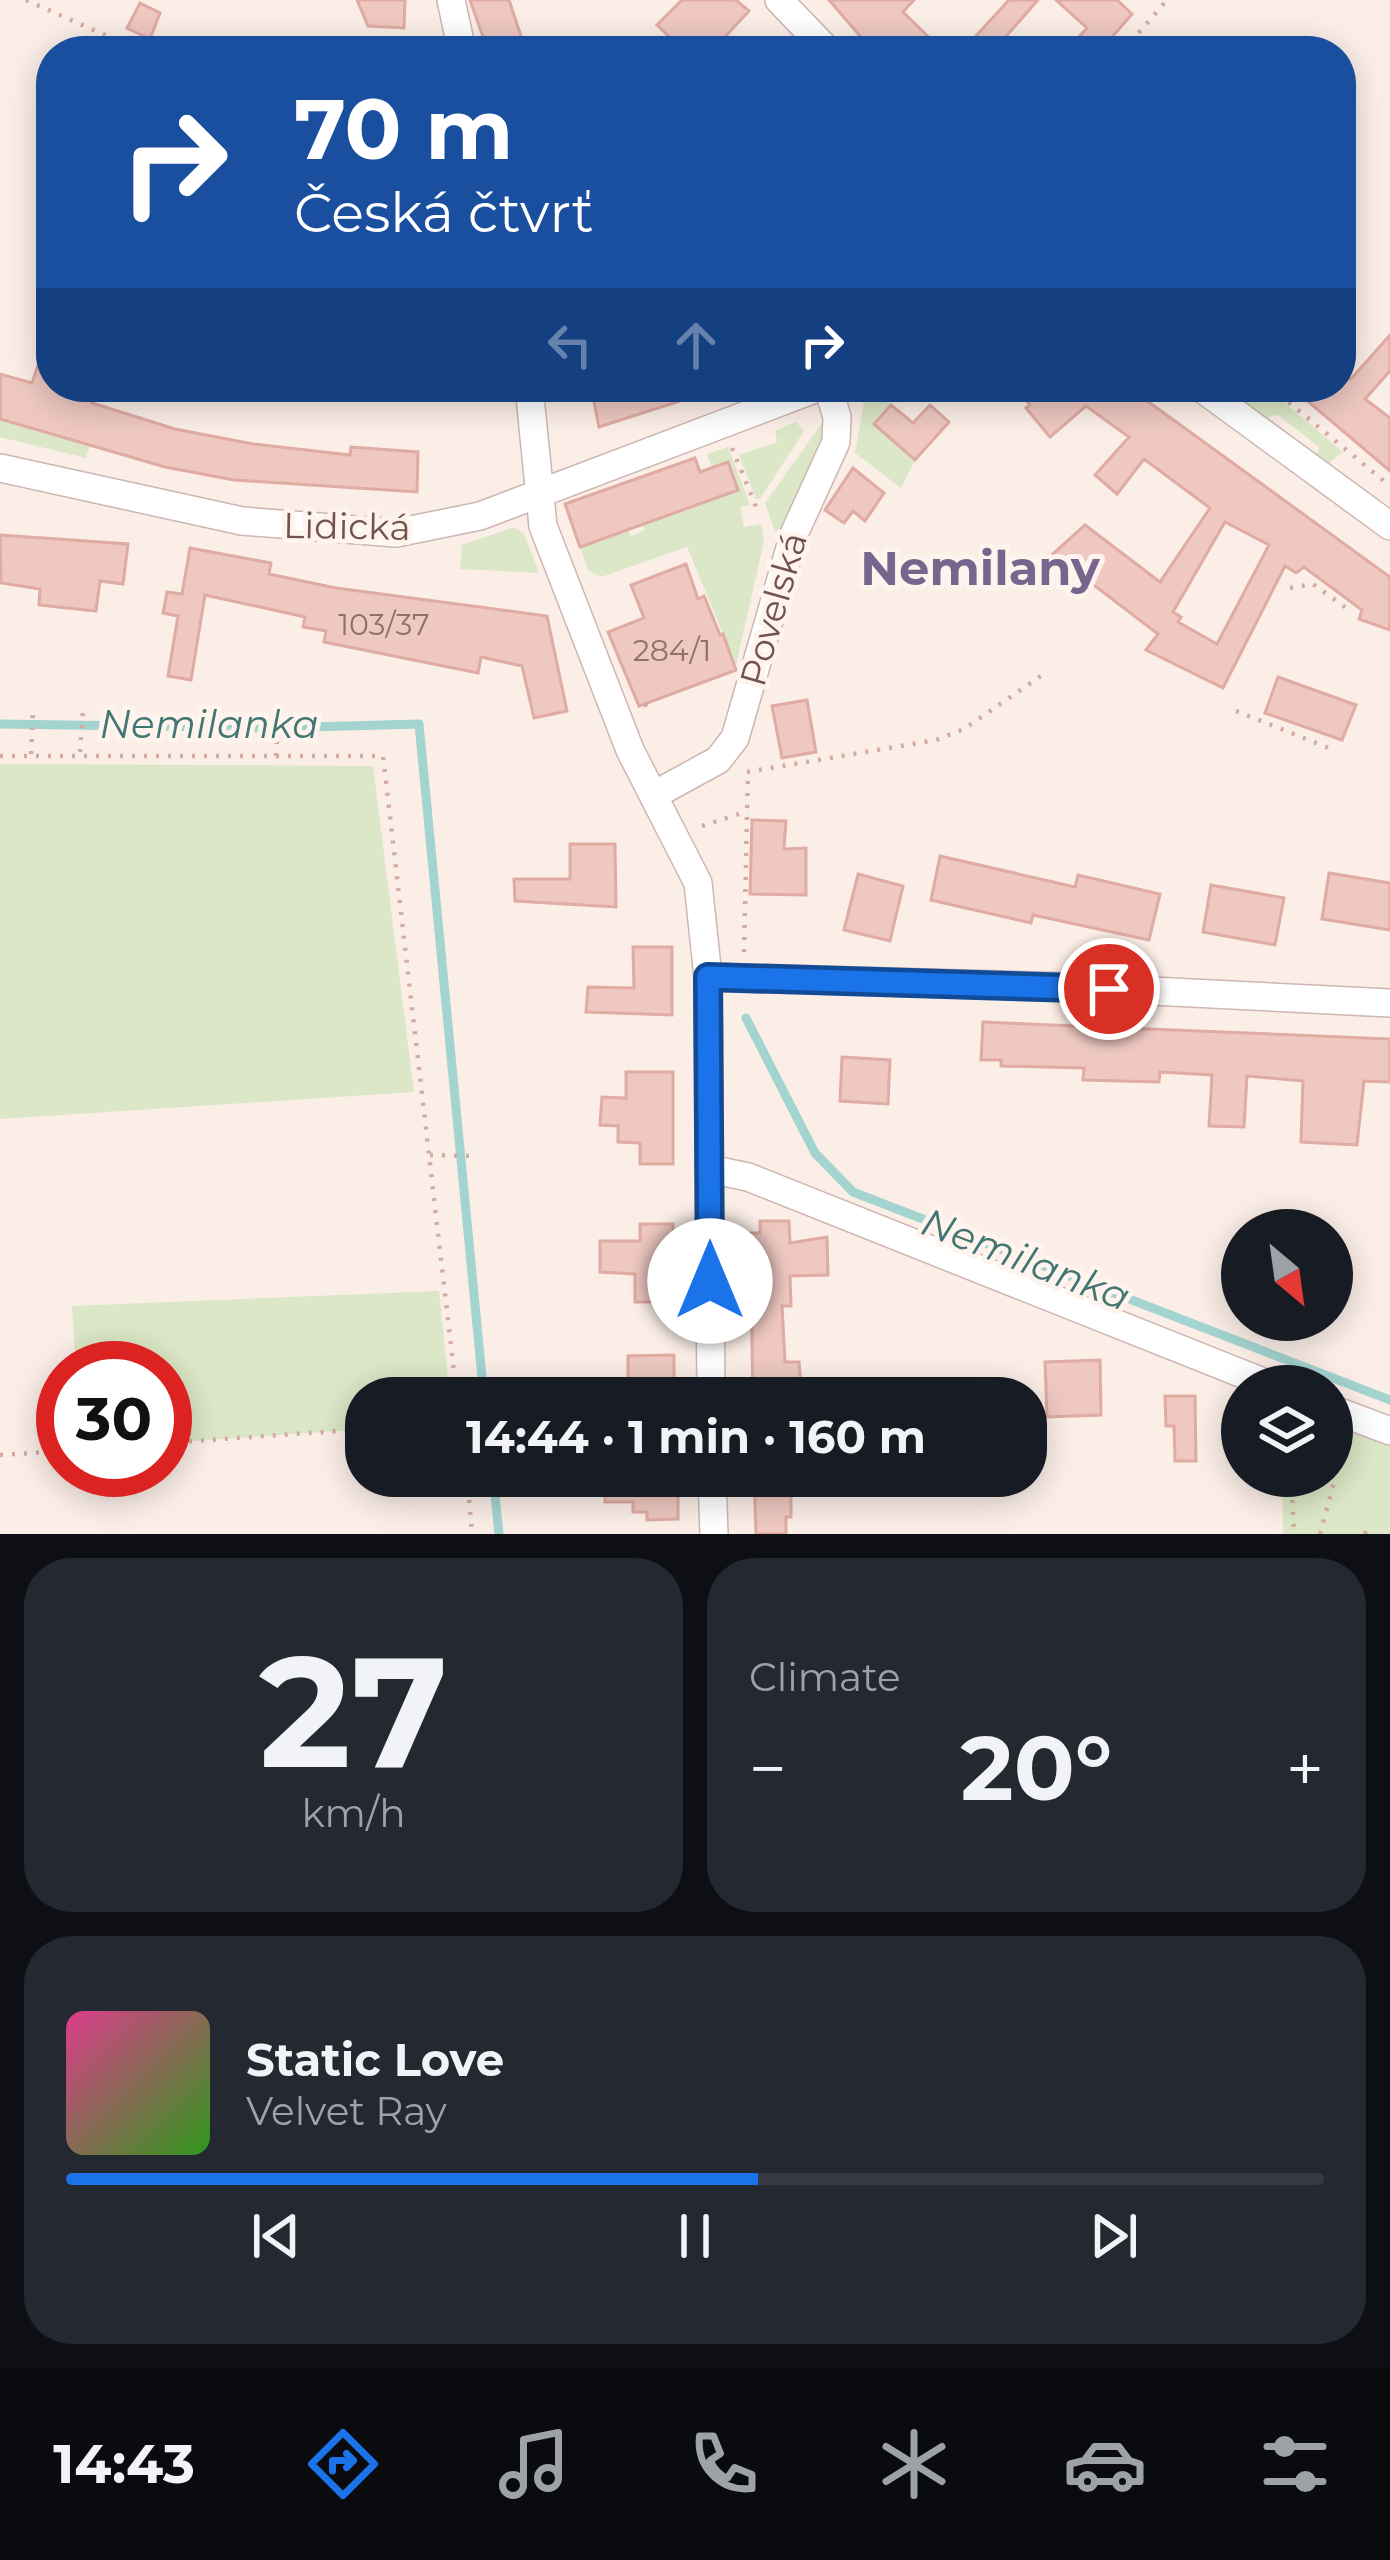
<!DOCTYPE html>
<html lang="en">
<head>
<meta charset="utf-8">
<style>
  body { margin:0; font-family:Montserrat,sans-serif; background:#242831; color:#f1f3f6; height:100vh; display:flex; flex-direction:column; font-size:45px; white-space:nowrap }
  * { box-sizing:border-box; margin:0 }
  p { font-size:39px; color:#9ea1a6 }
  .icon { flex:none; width:66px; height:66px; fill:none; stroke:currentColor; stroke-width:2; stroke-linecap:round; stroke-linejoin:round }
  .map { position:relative; height:1534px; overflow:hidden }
  .drawer { display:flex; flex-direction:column; gap:24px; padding:24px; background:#0d0f14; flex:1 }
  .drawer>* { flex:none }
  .guide { position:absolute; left:36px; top:36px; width:1320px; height:366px; border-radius:48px; box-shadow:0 6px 30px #0003; background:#1a4fa0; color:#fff; overflow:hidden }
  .needle { width:78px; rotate:151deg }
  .fabs { position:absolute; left:1221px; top:1209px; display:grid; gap:24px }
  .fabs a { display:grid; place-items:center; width:132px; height:132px; border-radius:50%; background:#171b24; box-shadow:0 6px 30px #0003; font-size:60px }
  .speed { position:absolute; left:36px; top:1341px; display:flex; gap:24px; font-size:60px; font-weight:700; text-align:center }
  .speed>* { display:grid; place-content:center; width:156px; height:156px; border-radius:50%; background:#171b24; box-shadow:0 6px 30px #0003; line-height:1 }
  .speed .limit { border:18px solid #d22; background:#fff; color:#111 }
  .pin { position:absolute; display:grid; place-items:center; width:102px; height:102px; color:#fff; margin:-51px; border:6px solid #fff; border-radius:50%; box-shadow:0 3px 12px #0007 }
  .me { position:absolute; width:132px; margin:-66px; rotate:0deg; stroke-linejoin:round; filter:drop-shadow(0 0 9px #0008) }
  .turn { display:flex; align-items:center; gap:42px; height:252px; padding:0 60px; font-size:54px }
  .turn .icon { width:156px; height:156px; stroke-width:2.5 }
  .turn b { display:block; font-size:84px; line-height:102px }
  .lanes { display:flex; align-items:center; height:114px; padding:0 60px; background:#0003; justify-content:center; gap:60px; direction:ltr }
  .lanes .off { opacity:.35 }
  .big { font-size:90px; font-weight:700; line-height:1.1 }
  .drawer .tile { flex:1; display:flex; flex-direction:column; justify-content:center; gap:18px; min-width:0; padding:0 42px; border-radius:48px; background:#242831 }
  .drawer .dial { align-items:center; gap:0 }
  .dial b { font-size:156px; line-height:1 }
  .song { display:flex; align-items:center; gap:36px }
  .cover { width:144px; height:144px; border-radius:18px; background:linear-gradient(135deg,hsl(330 70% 55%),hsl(110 70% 35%)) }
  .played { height:12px; border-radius:6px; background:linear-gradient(90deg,#1a73e8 55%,#363941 55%) }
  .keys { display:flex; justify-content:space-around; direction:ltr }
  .heat { display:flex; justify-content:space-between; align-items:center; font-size:66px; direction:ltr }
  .drawer .tiles { flex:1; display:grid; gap:24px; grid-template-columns:1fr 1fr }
  .tile:last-child { grid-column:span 2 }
  .trip { position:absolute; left:345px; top:1377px; width:702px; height:120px; border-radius:48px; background:#171b24; box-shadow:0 6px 30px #0003; font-weight:700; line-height:120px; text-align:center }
  .menu { display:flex; height:192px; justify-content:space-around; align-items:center; background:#090b0e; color:#9ea1a6 }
  .menu .icon { width:84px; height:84px }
  .menu .active { color:#1a73e8 }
  .menu b { font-size:54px; color:#f1f3f6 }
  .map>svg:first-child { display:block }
  .green { fill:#dbe7c6 }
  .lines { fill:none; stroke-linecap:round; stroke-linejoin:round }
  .stream { stroke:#a4d4d0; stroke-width:9 }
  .building { fill:#eec8c1; stroke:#dfaba2; stroke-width:3; fill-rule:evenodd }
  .minor-casing { stroke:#ceb6b1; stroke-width:30 }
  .path { stroke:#d3aba4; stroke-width:4.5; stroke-dasharray:3 9; stroke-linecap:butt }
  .minor { stroke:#fff; stroke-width:27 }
  .route-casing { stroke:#114b97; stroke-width:30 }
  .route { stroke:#1a73e8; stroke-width:21 }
  .labels { text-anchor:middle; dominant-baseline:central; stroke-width:10; stroke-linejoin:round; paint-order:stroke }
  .number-label { font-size:30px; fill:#91706a }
  .street-label { font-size:36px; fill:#72524d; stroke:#fef3ed }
  .water-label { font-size:39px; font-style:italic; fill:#427672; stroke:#fef3ed }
  .district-label { font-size:48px; font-weight:bold; fill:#77658e; stroke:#fef3ed }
</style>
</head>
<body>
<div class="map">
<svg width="1390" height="1534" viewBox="0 0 1390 1534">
  <rect width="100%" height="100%" fill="#fbeee7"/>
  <path class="green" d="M 1235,387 L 1266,387 L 1343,452 L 1328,464 L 1317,455 L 1319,447 L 1278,415 L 1265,418 L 1231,393 Z
    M 878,390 L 892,404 L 875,424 L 915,460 L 901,488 L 855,453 L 865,397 Z
    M 0,419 L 90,444 L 86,458 L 0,437 Z
    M 796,422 L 804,431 L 760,499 L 756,499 L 739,455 L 777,442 L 775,431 Z
    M 822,423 L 825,440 L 777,537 L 765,503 Z
    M 728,447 L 750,505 L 740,507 L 744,527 L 761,524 L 764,541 L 736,665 L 687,547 L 601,577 L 588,570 L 580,547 L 628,530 L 631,536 L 645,530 L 643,524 L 728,462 L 712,468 L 707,454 Z
    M 514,527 L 524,534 L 539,573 L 460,569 L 462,545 Z
    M 0,764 L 373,766 L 414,1092 L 0,1119 Z
    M 439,1291 L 450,1398 L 366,1398 L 366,1429 L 165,1443 L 165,1368 L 76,1368 L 72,1306 Z
    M 1332,1422 L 1390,1440 L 1390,1534 L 1283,1534 L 1282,1476 L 1332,1476 Z"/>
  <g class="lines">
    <path class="stream" d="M 0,724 L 274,728 L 419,724 L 484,1398
      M 746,1018 L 815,1153 L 853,1192 L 1390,1400
      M 493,1476 L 499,1534"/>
  </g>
  <path class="building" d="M 357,0 L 405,0 L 404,28 L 368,26 Z
    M 470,0 L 509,0 L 526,51 L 488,51 Z
    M 682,0 L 736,0 L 749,11 L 712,51 L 684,51 L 657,25 Z
    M 829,0 L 914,0 L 903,12 L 943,51 L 873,51 Z
    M 1009,0 L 1038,0 L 993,51 L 962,51 Z
    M 1056,0 L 1117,0 L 1132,14 L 1100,51 L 1066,51 L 1087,28 Z
    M 140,3 L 160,13 L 150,39 L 127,28 Z
    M 1390,335 L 1390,371 L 1365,399 L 1390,418 L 1390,471 L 1291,387 L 1341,387 L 1341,370 L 1351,379 Z
    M 47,338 L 51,339 L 51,387 L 97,387 L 92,403 L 175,429 L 253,444 L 350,455 L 351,447 L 418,452 L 417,492 L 234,480 L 165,467 L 0,419 L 0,374 L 32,383 Z
    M 591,387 L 714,387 L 714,390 L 599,427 Z
    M 1016,387 L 1128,387 L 1390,577 L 1390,630 L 1359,619 L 1362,610 L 1304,567 L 1296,573 L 1285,566 L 1223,688 L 1146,650 L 1158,634 L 1053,554 L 1085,525 L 1160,582 L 1210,508 L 1144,459 L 1117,494 L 1095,475 L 1129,437 L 1086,406 L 1050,437 L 1026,408 L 1030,405 ZM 1225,522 L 1269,545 L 1217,644 L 1178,622 L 1181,617 L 1173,612 Z
    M 891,405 L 913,423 L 930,405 L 949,422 L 915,460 L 874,424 Z
    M 695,458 L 700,472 L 728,462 L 738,490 L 580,547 L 565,504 Z
    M 853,468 L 884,493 L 865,521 L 853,511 L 844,523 L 825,510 Z
    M 0,535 L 128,544 L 123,584 L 100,581 L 96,611 L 39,605 L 40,589 L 1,583 Z
    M 190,548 L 271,563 L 269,574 L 336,588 L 547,616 L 567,711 L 534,718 L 522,666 L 481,657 L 478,673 L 324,642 L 326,631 L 303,627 L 305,617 L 205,595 L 191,680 L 168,676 L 178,616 L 163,613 L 167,592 L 182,594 Z
    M 686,564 L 698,599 L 704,596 L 720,635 L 723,634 L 736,670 L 639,706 L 608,632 L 644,618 L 631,585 Z
    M 1278,677 L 1356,705 L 1342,740 L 1265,713 Z
    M 807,700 L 816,752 L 782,758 L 772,706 Z
    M 752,820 L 786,821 L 784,849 L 806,848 L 806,895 L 750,894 Z
    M 570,844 L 615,844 L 616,907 L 515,901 L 514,879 L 570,879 Z
    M 940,856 L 1075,887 L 1078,875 L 1160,894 L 1149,940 L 1033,915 L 1031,923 L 931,900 Z
    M 1329,873 L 1390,883 L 1390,930 L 1322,919 Z
    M 858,874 L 903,886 L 890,941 L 844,930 Z
    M 1211,885 L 1284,898 L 1275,945 L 1203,932 Z
    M 633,947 L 672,947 L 672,1015 L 586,1012 L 588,987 L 634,988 Z
    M 983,1022 L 1390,1039 L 1390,1082 L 1364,1081 L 1357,1145 L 1301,1142 L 1303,1081 L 1247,1076 L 1244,1127 L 1209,1126 L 1212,1075 L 1160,1072 L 1159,1082 L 1083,1080 L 1084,1068 L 1001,1066 L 1001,1060 L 981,1060 Z
    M 842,1057 L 890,1060 L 888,1104 L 840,1101 Z
    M 626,1072 L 673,1072 L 673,1164 L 640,1164 L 640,1143 L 618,1142 L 618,1126 L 600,1125 L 602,1097 L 626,1098 Z
    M 760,1221 L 789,1221 L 790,1243 L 827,1237 L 828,1275 L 790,1276 L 791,1306 L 782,1306 L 785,1362 L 799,1362 L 802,1398 L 753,1398 L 750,1233 L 760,1233 Z
    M 640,1224 L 673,1224 L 674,1302 L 635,1302 L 635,1274 L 600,1272 L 600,1241 L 640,1241 Z
    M 674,1355 L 674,1398 L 628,1398 L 628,1356 Z
    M 1100,1360 L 1101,1415 L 1047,1417 L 1045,1362 Z
    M 1165,1396 L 1195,1396 L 1196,1461 L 1175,1461 L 1174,1426 L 1166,1426 Z
    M 754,1476 L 791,1476 L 791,1517 L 786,1517 L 786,1534 L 756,1534 Z
    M 678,1479 L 678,1519 L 647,1520 L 647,1512 L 633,1512 L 633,1502 L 605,1502 L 605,1481 Z"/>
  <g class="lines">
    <defs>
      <path id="minor" d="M 451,0 L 462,51
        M 779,0 L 828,51
        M 529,387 L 543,526 L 630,750 L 698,883 L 708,977 L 711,1398
        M 1200,387 L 1390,526
        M 0,468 L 242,521 L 396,533 L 480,516 L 820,387
        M 654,795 L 718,760 L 735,738 L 794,534 L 836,442 L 837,417 L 828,387
        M 708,977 L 1072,987 L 1390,1003
        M 710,1169 L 748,1177 L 1273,1386
        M 1332,1409 L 1390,1431
        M 712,1476 L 714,1534"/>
    </defs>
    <use href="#minor" class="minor-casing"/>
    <path class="path" d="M 26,0 L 141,51
      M 1123,51 L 1167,0
      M 1270,387 L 1390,486
      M 732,448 L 757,509
      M 1290,588 L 1313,584 L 1349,610
      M 645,704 L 650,715
      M 1236,711 L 1334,750
      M 80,752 L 83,710
      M 31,754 L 33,712
      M 0,756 L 383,756 L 457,1398
      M 276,756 L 279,709
      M 747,772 L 936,740 L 964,729 L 1048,671
      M 702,826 L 748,811
      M 744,952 L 748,772
      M 430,1155 L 476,1156
      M 165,1443 L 366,1429
      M 0,1455 L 63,1451
      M 467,1476 L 472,1534
      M 1291,1476 L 1294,1534
      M 1320,1534 L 1334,1482
      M 1365,1534 L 1367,1526"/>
    <use href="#minor" class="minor"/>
  </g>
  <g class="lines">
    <defs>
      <path id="route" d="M 710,1281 L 708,977 L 1109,989"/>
    </defs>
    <use href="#route" class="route-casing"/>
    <use href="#route" class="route"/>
  </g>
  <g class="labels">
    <g class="number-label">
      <text x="384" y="624">103/37</text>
      <text x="672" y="650">284/1</text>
    </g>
    <g class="street-label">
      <text transform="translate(347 526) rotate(1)">Lidická</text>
      <text transform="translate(773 609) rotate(-74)">Povelská</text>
    </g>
    <g class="water-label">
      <text x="209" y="724">Nemilanka</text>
      <text transform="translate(1026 1259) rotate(21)">Nemilanka</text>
    </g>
    <g class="district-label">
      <text x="980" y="568">Nemilany</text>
    </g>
  </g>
</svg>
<div class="fabs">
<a><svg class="needle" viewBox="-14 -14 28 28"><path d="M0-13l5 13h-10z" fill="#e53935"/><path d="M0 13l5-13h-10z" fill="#9ea1a6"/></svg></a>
<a><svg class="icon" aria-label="layers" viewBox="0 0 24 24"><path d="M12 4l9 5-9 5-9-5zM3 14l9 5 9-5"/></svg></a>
</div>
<div class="speed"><div class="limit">30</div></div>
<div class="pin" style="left:1109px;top:989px;background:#d93025"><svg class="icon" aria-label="arrive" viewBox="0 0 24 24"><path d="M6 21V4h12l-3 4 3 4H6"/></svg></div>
<svg class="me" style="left:710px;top:1281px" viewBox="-20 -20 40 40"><circle r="19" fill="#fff"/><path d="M0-13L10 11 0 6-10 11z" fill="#1a73e8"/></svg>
<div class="trip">14:44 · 1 min · 160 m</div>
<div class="guide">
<div class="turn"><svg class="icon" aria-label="right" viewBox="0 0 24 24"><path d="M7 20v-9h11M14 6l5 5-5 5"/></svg><div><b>70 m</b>Česká čtvrť</div></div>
<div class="lanes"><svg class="icon off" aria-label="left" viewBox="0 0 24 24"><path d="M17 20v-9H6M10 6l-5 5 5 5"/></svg><svg class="icon off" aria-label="ahead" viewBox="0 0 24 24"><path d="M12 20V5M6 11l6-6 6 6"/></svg><svg class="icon" aria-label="right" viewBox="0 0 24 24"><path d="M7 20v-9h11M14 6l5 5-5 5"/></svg></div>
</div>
</div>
<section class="drawer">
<div class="tiles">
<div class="tile dial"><b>27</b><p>km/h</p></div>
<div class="tile"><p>Climate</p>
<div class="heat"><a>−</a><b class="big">20°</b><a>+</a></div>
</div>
<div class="tile">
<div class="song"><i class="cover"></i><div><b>Static Love</b><p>Velvet Ray</p></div></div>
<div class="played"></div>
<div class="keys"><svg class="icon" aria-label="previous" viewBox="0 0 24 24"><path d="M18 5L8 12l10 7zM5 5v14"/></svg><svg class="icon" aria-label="pause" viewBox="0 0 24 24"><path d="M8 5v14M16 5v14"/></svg><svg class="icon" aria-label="next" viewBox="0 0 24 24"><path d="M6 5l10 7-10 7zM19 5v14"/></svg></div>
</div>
</div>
</section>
<nav class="menu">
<b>14:43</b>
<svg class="icon active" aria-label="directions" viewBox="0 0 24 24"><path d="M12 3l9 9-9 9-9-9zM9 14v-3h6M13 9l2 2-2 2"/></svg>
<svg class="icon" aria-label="music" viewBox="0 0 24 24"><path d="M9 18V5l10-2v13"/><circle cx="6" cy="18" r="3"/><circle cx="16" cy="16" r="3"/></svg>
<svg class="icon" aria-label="phone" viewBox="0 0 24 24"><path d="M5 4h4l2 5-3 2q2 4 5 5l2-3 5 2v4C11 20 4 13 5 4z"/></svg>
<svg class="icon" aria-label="climate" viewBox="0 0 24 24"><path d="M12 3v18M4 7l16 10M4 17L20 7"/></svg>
<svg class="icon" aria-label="car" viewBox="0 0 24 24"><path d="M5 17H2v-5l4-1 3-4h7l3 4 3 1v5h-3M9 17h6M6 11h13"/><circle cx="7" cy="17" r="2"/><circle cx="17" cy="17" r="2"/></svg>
<svg class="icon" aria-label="filters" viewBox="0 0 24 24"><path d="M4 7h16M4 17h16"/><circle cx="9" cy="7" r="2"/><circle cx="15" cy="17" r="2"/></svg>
</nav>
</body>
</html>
